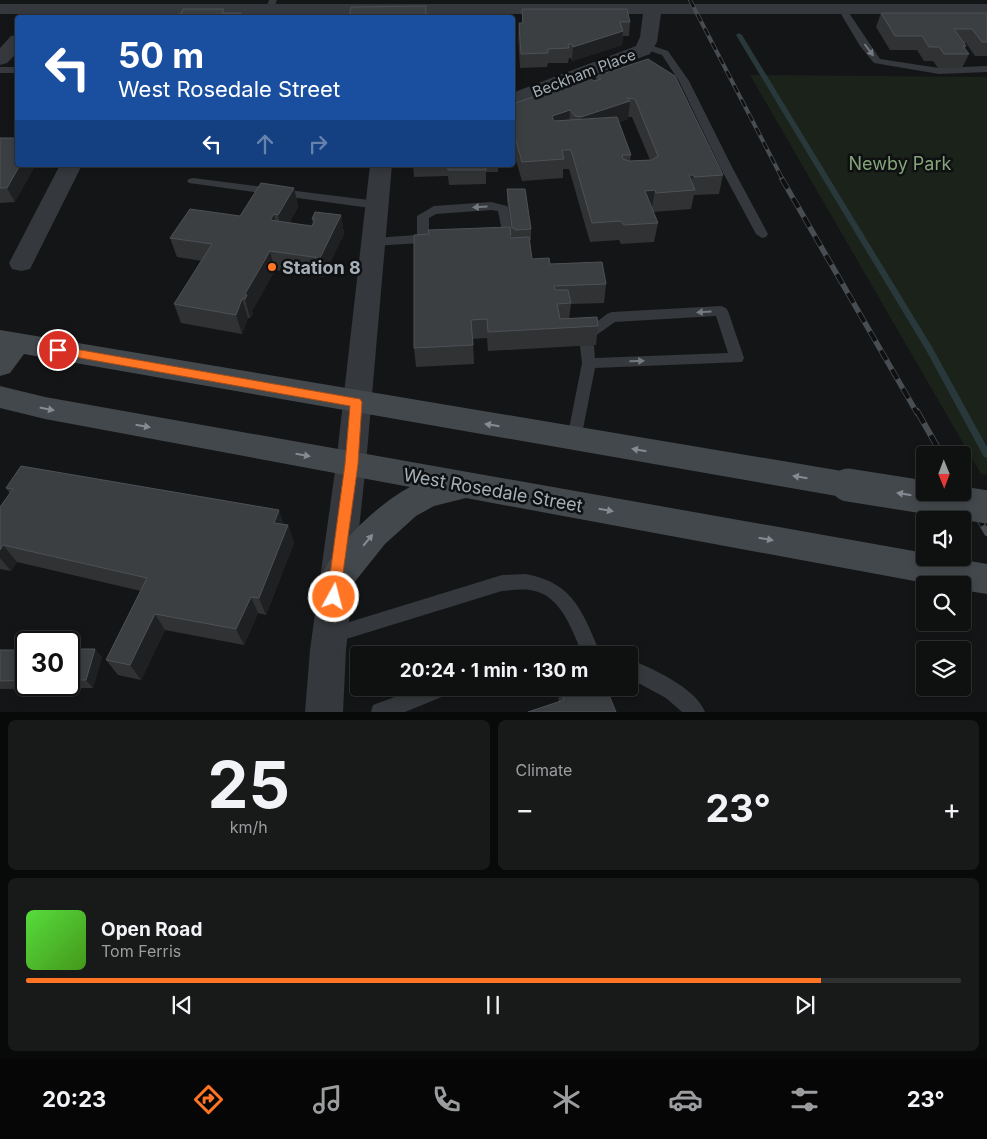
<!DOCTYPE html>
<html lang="en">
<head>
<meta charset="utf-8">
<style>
  body { margin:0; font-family:Inter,sans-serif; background:#181919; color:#f1f3f6; height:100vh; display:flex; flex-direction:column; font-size:19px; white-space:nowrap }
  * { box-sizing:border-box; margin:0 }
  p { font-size:16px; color:#9b9d9f }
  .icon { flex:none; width:28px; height:28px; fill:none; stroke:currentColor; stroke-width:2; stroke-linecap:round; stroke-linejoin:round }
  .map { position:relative; height:712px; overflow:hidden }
  .side { display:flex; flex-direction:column; gap:8px; padding:8px; background:#080909; flex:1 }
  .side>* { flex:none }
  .banner { position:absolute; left:15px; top:15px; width:500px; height:152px; border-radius:5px; box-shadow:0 2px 8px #0003,0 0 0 1px #2f3030; background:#1a4fa0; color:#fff; overflow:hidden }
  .needle { width:32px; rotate:179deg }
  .fabs { position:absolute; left:916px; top:446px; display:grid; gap:10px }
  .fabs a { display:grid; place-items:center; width:55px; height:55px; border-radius:5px; background:#0f1010; box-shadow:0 2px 8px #0003,0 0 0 1px #2f3030; font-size:25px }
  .speed { position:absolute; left:15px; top:631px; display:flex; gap:10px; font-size:25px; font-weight:700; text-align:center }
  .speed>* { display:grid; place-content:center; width:65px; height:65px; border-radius:50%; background:#0f1010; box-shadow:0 2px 8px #0003,0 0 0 1px #2f3030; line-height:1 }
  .speed .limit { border:2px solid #111; border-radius:8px; background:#fff; color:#111 }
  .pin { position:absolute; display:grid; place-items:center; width:42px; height:42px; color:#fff; margin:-21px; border:2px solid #fff; border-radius:50%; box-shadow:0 1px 5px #0007 }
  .me { position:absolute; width:55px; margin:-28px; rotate:7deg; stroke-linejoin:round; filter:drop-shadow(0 0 4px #0008) }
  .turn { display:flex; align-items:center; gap:18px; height:105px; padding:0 20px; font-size:22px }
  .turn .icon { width:65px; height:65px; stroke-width:2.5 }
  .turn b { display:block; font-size:35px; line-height:42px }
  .lanes { display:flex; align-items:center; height:48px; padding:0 20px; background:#0003; justify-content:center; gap:25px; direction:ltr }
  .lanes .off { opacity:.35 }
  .big { font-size:38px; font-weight:700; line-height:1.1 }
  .side .tile { flex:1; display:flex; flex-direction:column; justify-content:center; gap:8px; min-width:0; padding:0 18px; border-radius:8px; background:#181919 }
  .side .dial { align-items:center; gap:0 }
  .dial b { font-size:65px; line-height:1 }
  .song { display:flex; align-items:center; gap:15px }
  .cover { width:60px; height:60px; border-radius:8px; background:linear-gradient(135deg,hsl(110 70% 55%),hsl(100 70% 35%)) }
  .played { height:5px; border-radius:2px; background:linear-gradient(90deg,#ff7524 85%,#2f3030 85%) }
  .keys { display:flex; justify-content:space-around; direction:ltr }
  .heat { display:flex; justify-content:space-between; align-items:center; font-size:28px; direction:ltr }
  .side .tiles { flex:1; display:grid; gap:8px; grid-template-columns:1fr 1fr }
  .tile:last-child { grid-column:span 2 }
  .trip { position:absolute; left:350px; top:646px; width:288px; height:50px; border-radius:5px; background:#0f1010; box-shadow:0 2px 8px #0003,0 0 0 1px #2f3030; font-weight:700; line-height:50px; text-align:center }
  .tabs { display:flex; height:80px; justify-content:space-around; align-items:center; background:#060606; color:#9b9d9f }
  .tabs .icon { width:35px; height:35px }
  .tabs .on { color:#ff7524 }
  .tabs b { font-size:22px; color:#f1f3f6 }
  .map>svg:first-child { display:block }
  .green { fill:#1b221a }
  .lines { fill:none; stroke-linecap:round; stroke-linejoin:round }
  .stream { fill:#29393b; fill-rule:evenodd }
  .lane { fill:#35383c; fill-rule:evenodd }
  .street { fill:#35383c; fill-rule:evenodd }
  .secondary { fill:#43484c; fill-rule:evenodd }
  .rail-far2-casing { stroke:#484d51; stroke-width:4 }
  .rail-far1-casing { stroke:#484d51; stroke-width:5.5 }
  .rail-casing { stroke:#484d51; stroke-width:6 }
  .rail-far2 { stroke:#0f1011; stroke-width:2.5; stroke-dasharray:8; stroke-linecap:butt }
  .rail-far1 { stroke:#0f1011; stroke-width:4; stroke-dasharray:11; stroke-linecap:butt }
  .rail { stroke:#0f1011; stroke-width:4.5; stroke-dasharray:14; stroke-linecap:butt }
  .secondary-bridge { stroke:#43484c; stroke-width:33 }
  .wall { fill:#303234; fill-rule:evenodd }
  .shaded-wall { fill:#1f2022 }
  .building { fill:#3c3f42; stroke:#4d5155; fill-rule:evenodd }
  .oneway { fill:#737a80 }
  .oneway2 { fill:#838c92 }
  .route { fill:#ff7524; stroke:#a64c17 }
  .poi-dot { fill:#ff7524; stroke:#0f1011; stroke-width:2 }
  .labels { text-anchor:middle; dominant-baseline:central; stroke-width:5; stroke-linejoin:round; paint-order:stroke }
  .far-street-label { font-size:15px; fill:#a5b0b8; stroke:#0f1011 }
  .park-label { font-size:18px; fill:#84a47a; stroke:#0f1011 }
  .poi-label { font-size:18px; font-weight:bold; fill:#a5b0b8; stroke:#0f1011; text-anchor:start }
  .street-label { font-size:18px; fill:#a5b0b8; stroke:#0f1011 }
</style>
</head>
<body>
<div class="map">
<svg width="987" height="712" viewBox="0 0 987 712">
  <rect width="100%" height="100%" fill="#141516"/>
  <path class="green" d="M 750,75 L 987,77 L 987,475 L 981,474 Z"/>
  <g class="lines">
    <path class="stream" d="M 739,33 L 742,35 L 932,347 L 987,447 L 987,458 L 984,457 L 926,350 L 736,35 Z"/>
    <path class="lane" d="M 269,0 L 277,0 C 273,13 266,18 253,18 L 254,14 L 266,8 Z
      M 842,6 L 845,7 L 880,59 L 939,68 L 987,66 L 987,72 L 939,74 L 874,63 L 860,46 L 838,9 Z
      M 647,44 L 668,51 L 689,81 L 732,167 L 768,234 L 766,237 L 762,238 L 756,234 L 720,167 L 679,81 L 662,55 L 644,49 L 642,47 Z
      M 0,67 L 18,67 L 18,73 L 0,73 Z
      M 193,178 L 377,201 L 383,205 L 377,209 L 189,183 L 187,181 L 189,179 Z
      M 491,202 L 507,206 L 509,209 L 514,232 L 504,244 L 500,245 L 494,241 L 502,231 L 498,211 L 491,210 L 436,214 L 429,218 L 429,237 L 437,243 L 431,247 L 421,243 L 373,246 L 367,242 L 373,238 L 417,235 L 417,216 L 434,206 Z
      M 721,306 L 726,308 L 728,311 L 744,358 L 742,362 L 595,368 L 581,439 L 579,443 L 574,445 L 569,443 L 567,439 L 582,363 L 580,346 L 585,342 L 579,337 L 581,334 L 607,314 L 612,312 ZM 716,316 L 728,353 L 595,358 L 594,346 L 588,341 L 615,322 Z
      M 526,574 C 575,583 583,614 601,655 L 583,655 C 573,633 563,600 538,592 C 526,588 514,590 502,591 L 330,644 L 324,642 L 321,636 L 324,630 L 330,628 L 502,575 Z
      M 629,659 C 652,668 696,688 705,712 L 682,712 L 666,698 L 629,678 Z
      M 419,688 L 451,688 L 449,694 L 405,712 L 371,712 L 373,705 Z"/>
    <path class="street" d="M 0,4 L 987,4 L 987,14 L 661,14 L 657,42 L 650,54 L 512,106 L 512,93 L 636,46 L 640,37 L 643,14 L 0,14 Z
      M 18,35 L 18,52 L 7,63 L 0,65 L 0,48 L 11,36 Z
      M 60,165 L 82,165 L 30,269 L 21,271 L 12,269 L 9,263 Z
      M 370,165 L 392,165 L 366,464 L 346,650 L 343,712 L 305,712 L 310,650 L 336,464 Z"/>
    <path class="secondary" d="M 0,330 L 848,472 L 859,476 L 864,485 L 859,494 L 848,498 L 24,354 L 10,373 L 0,376 Z
      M 0,386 L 45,397 L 925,553 L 925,558 L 953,558 L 987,564 L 987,594 L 962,590 L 962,585 L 936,585 L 466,498 L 434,506 L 416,516 L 385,544 L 349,589 L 337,593 L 325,589 L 320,578 C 335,545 378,504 410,487 L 45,419 L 0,408 Z"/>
    <defs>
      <path id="rail-far2" d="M 690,0 L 783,180"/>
      <path id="rail-far1" d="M 782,179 L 917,413"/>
      <path id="rail" d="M 917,411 L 942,455
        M 962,489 L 987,533"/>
    </defs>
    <use href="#rail-far2" class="rail-far2-casing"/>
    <use href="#rail-far1" class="rail-far1-casing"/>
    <use href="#rail" class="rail-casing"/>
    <use href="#rail-far2" class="rail-far2"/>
    <use href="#rail-far1" class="rail-far1"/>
    <use href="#rail" class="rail"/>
    <path class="secondary-bridge" d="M 848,485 L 987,507"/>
  </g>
  <path class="wall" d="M 522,9 L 630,22 L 629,36 L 623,36 L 622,45 L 572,61 L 571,58 L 569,58 L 568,63 L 548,63 L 547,67 L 520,68 L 518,37 L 519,23 L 522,23 Z
    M 881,13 L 987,13 L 987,56 L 975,56 L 966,43 L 964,43 L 966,46 L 965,49 L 969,54 L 962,68 L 938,68 L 933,61 L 924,61 L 917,50 L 890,50 L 876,27 Z
    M 648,59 L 723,175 L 719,194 L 694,195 L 691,209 L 653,212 L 658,223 L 654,242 L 621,244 L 619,240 L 590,242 L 569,169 L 563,169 L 563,178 L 522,181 L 512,147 L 512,104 L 594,81 L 595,81 L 596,76 ZM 628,117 L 632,117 L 650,160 L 630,161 L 631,155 L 619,122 L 628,119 Z
    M 0,138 L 15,202 L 0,203 Z
    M 413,165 L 498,165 L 498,172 L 486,172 L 486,184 L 449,185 L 448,176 L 414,177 Z
    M 294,188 L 298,207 L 289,223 L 312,226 L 313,224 L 312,219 L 341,215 L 344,234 L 323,277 L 275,270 L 252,311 L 253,314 L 250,318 L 248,318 L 242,334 L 181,323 L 174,304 L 202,261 L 177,257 L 170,238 L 240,216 Z
    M 507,189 L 531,229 L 531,240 L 530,240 L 532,259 L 550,264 L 606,284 L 604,303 L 571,304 L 569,319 L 598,326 L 596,345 L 488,351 L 487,338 L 473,339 L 474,364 L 416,367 L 414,348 L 511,238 L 512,238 L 507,200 Z
    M 6,488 L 284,525 L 288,525 L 294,543 L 266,615 L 258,613 L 244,645 L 165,630 L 141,680 L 118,675 L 106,660 L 141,591 L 17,562 L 11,571 L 0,569 L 0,507 L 10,494 Z
    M 69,649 L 102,657 L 93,688 L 0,689 L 0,650 L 26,650 L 26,685 L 69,685 Z
    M 560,689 L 592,691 L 558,702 Z"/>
  <path class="shaded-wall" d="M 623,31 L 622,45 L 572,61 L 573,47 Z
    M 630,101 L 628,119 L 579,136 L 581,117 Z
    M 570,110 L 569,129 L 551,134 L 552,116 Z
    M 20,165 L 36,165 L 15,202 L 7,188 Z
    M 689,175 L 693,175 L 690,190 Z
    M 294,188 L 298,207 L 282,234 L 278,215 Z
    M 655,190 L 652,208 L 645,191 Z
    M 274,214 L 278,233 L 270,220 Z
    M 341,215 L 344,234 L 323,277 L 320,258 Z
    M 270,251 L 275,270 L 252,311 L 253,314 L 250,318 L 245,299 L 245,294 Z
    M 242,299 L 248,318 L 242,334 L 236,315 Z
    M 279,510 L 285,528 L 274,523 Z
    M 288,525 L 294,543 L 266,615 L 259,598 Z
    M 3,545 L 17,562 L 11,571 L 0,558 L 0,550 Z
    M 251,597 L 258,613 L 244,645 L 236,629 Z
    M 155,614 L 165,630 L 141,680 L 130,665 Z
    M 95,649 L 102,657 L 93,688 L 86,680 Z"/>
  <path class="building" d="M 426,6 L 426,18 L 349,18 L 351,7 Z
    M 183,9 L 224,9 L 222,13 L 241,13 L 239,18 L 176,18 L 178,14 L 181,14 Z
    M 522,9 L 627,9 L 630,22 L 620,22 L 623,31 L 573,47 L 572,44 L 568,44 L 569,48 L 548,49 L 548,53 L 521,54 L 519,23 L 523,23 Z
    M 881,13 L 987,13 L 987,42 L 982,42 L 972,29 L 954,29 L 966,46 L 963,46 L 969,54 L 944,54 L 939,47 L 929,47 L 922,36 L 895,36 Z
    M 648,59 L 675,76 L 723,175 L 695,177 L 693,175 L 689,175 L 695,190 L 656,193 L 655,190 L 645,191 L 658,223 L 624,225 L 621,221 L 592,223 L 571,150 L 562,150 L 564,159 L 522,162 L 512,127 L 512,104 L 590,78 L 594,81 L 601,79 L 596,76 ZM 627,98 L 635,99 L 658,156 L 652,160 L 629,161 L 623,159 L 622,155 L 631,155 L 617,117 L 554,121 L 552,116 L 570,110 L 575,116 L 581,117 L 630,101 Z
    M 0,138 L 18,138 L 18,165 L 20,165 L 7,188 L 0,188 Z
    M 448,165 L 486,165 L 486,170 L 448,170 Z
    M 261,183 L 294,188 L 278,215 L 274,214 L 270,220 L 312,226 L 315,219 L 312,219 L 315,212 L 341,215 L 320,258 L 270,251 L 245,294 L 247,295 L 245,299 L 242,299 L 236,315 L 174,304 L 212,244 L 170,238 L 190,209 L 240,216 Z
    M 507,189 L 525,189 L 531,229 L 515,230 L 515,228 L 512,228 Z
    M 510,227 L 511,238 L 529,237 L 532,259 L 549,258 L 550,264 L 602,262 L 606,284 L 554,286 L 555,290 L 568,290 L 571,303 L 557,304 L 560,319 L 597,317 L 598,326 L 488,332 L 487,319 L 471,320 L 473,345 L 414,348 L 414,235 L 429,234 L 428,230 Z
    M 21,466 L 279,510 L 274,523 L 288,525 L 259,598 L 251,597 L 236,629 L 155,614 L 130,665 L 106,660 L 147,578 L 3,545 L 0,550 L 0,507 L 13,489 L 6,488 Z
    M 69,649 L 95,649 L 86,680 L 69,680 Z
    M 0,650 L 26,650 L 26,680 L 0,681 Z
    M 564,688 L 590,688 L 592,691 L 602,688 L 606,688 L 616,712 L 528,712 L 564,700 L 560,689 Z"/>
  <defs><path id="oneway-solid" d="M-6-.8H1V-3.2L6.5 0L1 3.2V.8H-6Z" transform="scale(1.25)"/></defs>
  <g class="oneway">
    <use href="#oneway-solid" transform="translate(869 50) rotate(53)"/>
    <use href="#oneway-solid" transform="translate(480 207) rotate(177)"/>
    <use href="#oneway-solid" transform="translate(704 312) rotate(177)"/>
    <use href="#oneway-solid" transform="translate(637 361) rotate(-2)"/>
  </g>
  <g class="oneway2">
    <use href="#oneway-solid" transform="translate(47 409) rotate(11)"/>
    <use href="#oneway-solid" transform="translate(492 425) rotate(-171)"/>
    <use href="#oneway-solid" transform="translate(143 426) rotate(10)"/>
    <use href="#oneway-solid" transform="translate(639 450) rotate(-170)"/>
    <use href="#oneway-solid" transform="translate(303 455) rotate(10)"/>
    <use href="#oneway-solid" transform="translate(800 477) rotate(-171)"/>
    <use href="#oneway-solid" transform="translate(904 494) rotate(-171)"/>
    <use href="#oneway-solid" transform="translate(606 510) rotate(10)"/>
    <use href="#oneway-solid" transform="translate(766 539) rotate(10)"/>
    <use href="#oneway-solid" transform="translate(368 540) rotate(-50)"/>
  </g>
  <path class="route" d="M 58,346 L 360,399 L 362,402 L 358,464 L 339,602 L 334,604 L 329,602 L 327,597 L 345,464 L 350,406 L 58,354 L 53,350 Z"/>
  <circle class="poi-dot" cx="272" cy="267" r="5"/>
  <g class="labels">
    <g class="far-street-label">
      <text transform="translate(584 73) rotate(-21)">Beckham Place</text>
    </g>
    <g class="park-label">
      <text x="900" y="163">Newby Park</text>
    </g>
    <g class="poi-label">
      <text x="282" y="267">Station 8</text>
    </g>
    <g class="street-label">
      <text transform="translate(493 490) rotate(10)">West Rosedale Street</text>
    </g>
  </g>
</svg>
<div class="fabs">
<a><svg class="needle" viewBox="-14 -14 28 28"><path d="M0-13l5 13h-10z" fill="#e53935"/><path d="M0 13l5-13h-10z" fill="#9b9d9f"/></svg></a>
<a><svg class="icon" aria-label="sound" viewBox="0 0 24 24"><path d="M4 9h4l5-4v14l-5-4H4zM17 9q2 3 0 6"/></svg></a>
<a><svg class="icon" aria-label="search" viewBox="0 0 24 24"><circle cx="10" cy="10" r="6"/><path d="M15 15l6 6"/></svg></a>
<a><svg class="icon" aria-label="layers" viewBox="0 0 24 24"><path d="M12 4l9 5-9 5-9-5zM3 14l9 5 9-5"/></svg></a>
</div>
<div class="speed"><div class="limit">30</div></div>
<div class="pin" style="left:58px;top:350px;background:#d93025"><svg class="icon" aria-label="arrive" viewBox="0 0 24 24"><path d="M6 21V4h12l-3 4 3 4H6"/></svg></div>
<svg class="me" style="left:334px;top:597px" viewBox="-20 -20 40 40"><circle r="17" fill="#ff7524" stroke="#fff" stroke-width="3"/><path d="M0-11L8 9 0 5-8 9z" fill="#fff"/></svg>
<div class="trip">20:24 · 1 min · 130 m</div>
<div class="banner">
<div class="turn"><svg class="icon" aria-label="left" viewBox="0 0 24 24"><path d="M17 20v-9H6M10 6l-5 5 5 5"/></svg><div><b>50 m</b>West Rosedale Street</div></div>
<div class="lanes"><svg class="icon" aria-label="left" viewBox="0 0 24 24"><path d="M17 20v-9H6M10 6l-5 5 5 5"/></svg><svg class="icon off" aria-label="ahead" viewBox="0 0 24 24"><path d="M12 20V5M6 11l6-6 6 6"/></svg><svg class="icon off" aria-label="right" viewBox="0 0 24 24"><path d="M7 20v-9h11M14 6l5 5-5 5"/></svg></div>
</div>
</div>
<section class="side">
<div class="tiles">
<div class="tile dial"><b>25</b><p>km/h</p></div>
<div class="tile"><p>Climate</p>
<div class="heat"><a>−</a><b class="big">23°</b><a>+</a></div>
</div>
<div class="tile">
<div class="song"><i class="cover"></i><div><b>Open Road</b><p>Tom Ferris</p></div></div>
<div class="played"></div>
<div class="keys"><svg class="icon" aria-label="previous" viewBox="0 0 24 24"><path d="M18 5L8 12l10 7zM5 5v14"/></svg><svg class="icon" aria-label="pause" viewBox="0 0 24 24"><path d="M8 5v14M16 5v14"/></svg><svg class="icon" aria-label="next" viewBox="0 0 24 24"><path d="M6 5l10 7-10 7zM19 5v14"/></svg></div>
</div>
</div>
</section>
<nav class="tabs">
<b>20:23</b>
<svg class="icon on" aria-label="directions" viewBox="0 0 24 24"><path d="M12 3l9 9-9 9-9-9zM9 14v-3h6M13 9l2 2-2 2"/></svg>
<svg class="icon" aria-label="music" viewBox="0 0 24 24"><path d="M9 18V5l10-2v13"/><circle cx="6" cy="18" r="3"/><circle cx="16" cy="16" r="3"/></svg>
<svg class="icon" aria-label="phone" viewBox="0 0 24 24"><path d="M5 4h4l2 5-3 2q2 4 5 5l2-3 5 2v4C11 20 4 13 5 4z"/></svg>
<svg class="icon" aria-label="climate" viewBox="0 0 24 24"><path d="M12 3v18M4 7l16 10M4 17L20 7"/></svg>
<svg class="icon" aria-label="car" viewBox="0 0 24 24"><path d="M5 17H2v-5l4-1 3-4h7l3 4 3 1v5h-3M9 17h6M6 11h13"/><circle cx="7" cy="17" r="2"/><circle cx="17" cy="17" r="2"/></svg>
<svg class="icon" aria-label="filters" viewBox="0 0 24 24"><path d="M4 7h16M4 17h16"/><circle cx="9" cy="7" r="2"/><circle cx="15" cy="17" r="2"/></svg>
<b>23°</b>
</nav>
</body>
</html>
